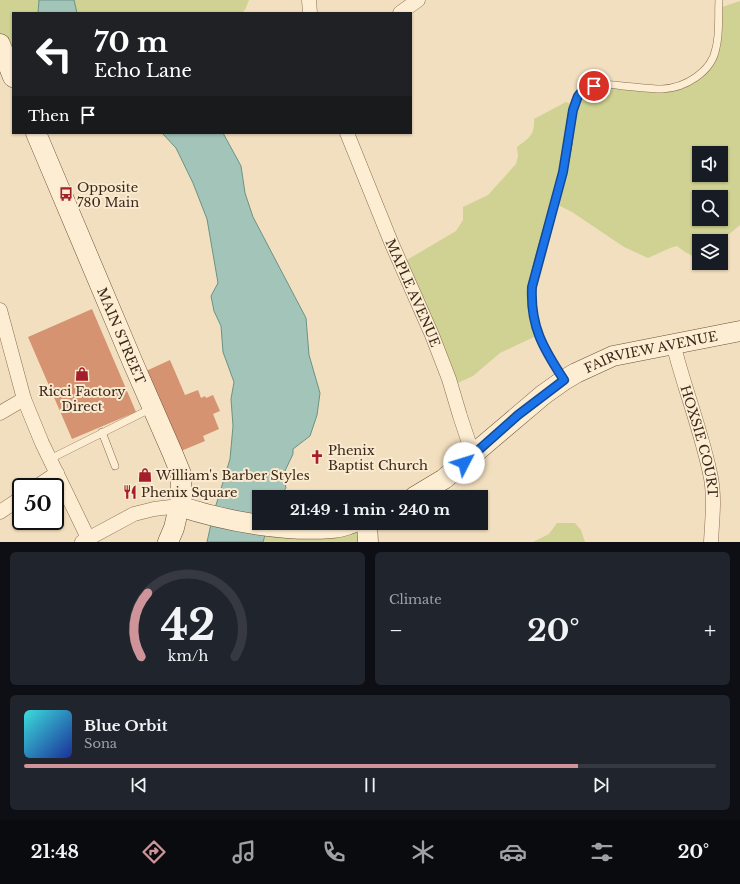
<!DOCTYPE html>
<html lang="en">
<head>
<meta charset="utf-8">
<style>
  body { margin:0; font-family:"Libre Baskerville",serif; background:#20242c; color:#f1f3f6; height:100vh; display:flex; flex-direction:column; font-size:15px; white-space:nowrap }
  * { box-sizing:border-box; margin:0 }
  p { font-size:13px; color:#9ea1a6 }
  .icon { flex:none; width:22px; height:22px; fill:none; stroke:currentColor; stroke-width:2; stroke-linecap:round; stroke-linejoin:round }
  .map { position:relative; height:542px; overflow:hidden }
  .details { display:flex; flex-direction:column; gap:10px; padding:10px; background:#0d0f14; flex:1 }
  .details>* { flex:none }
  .guide { position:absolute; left:12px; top:12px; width:400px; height:122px; border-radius:0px; box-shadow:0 1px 3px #0004; background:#202124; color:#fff; overflow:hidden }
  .controls { position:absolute; left:692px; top:146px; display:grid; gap:8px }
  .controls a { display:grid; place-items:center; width:36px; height:36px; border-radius:0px; background:#171b24; box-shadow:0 1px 3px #0004; font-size:20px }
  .speed { position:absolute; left:12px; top:478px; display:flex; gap:8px; font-size:20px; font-weight:700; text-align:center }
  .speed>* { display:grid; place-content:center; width:52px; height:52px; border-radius:50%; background:#171b24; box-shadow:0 1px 3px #0004; line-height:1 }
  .speed .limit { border:2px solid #111; border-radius:6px; background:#fff; color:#111 }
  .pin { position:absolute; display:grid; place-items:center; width:34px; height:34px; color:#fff; margin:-17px; border:2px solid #fff; border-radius:50%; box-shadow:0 1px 4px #0007 }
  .me { position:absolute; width:44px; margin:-22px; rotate:50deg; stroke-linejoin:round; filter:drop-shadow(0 0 3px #0008) }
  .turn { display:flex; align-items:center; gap:14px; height:84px; padding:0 16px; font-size:18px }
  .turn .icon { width:52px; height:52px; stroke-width:2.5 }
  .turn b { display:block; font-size:28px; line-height:34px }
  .then { display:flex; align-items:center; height:38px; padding:0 16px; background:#0003; gap:8px; font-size:15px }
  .big { font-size:30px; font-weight:700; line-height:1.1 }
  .details .card { flex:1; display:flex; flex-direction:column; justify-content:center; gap:6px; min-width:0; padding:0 14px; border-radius:6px; background:#20242c }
  .details .dial { align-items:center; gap:0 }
  .dial svg { height:104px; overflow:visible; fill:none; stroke:#363941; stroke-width:7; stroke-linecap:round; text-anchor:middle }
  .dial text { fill:#f1f3f6; stroke:none }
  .song { display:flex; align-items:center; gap:12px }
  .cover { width:48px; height:48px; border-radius:6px; background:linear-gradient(135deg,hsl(180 70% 55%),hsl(230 70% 35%)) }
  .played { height:4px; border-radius:2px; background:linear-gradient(90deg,#ce949a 80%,#363941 80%) }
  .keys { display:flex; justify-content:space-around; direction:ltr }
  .heat { display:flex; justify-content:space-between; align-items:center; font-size:22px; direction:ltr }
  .details .tiles { flex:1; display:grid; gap:10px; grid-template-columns:1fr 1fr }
  .card:last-child { grid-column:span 2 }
  .trip { position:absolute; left:252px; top:490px; width:236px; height:40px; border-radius:0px; background:#171b24; box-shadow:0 1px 3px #0004; font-weight:700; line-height:40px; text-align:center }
  .tabs { display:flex; height:64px; justify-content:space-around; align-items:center; background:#090b0e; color:#9ea1a6 }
  .tabs .icon { width:28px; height:28px }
  .tabs .active { color:#ce949a }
  .tabs b { font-size:18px; color:#f1f3f6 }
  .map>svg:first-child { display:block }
  .green { fill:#cfd292; fill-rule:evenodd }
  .water { fill:#a3c4b8; stroke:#699385 }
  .building { fill:#d59371 }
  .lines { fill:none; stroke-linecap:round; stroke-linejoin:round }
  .lane-casing { stroke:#8d6f55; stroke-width:8 }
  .street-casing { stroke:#8d6f55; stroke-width:15 }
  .secondary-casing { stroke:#6f5039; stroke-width:21 }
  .lane { stroke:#fcedd3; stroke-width:7 }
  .street { stroke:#fcedd3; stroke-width:14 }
  .secondary { stroke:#fcedd3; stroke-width:20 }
  .route-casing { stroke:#114b97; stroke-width:10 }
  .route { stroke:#1a73e8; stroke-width:7 }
  .labels { text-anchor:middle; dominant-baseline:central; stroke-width:4; stroke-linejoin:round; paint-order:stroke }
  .poi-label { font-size:13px; fill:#3b281b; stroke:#f9ead0; text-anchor:start }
  .street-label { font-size:13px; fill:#3b281b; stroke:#f9ead0 }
</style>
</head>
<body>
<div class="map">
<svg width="740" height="542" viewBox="0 0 740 542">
  <rect width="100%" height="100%" fill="#f2dfbf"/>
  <path class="green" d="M 0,0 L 39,0 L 38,13 L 13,13 L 13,79 L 0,48 Z
    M 73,0 L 249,0 L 245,10 L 241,13 L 77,13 Z
    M 740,1 L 740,225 L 721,241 L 699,241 L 699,254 L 693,256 L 685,252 L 677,246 L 670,248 L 648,258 L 624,247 L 572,212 L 554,203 L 530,287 L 536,336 L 500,353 L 473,376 L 451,386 L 400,264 L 456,231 L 463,220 L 463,207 L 488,195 L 516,164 L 518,156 L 517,147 C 529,138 535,135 534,119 L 566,102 L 573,105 L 590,87 L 666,88 L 702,73 L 716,47 L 719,8 ZM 699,153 L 721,153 L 721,175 L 699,175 ZM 699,197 L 721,197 L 721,219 L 699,219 Z
    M 366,523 L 367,542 L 263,542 L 267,528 Z
    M 557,523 L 575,523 L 581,530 L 585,542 L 533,542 L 549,534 Z"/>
  <path class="water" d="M 39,0 L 74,0 L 77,13 L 38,13 Z
    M 162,133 L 223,133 L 241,166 L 245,193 L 253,217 L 306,318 L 309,355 L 320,393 L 317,415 L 310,436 L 293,449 L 293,454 L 283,475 L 286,488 L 279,497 L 259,497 L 259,523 L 267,528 L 263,542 L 207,542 L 213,515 L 230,459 L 233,426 L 231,399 L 234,382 L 223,352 L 221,326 L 214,311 L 211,296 L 218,283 L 207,219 L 193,183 L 176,148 Z"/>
  <path class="building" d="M 92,309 L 136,412 L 72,439 L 28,337 Z
    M 170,360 L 185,395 L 198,390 L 201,398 L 205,396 L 206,398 L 213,395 L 220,411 L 213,414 L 219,429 L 203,436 L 205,441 L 181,451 L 146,371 Z"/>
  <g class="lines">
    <defs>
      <path id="lane" d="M 564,379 C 543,348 530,326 532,287 C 542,237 562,190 569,140 C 570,127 571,100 582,91 C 592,83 611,84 623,86 C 636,87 649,89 662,89 C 685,88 712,72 716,48 C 720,33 718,16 719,0
        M 102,432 L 115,466
        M 50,459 L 152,408"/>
      <g id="street">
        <path d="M 309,0 L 310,13"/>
        <path d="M 400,13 L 418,0"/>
        <path id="s1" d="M 347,133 L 391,242 L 432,335 L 449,379 L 460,416 L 473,455"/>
        <path d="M 0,310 L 24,399 L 42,443 L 90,542"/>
        <path id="s2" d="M 673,343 C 684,388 702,432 711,478 C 715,499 712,521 711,542"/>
        <path d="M 0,413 L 24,399"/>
        <path d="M 36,487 L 57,473"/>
        <path d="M 0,512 L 21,498"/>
        <path d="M 82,542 L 134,514 L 154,509 L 179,506"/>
      </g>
      <g id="secondary">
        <path d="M 0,44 L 13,77"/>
        <path id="s3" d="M 36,133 L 133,363 L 172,452 L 181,474 L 181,498 L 174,528 L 168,542"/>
        <path id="s4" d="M 414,497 L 444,479 L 543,395 L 564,380 L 576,373 L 613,356 L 740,331"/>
        <path d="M 179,506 C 224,521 285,532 332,528 C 339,528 346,525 353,523"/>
        <path d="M 367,523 L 368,542"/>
      </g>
    </defs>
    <use href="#lane" class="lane-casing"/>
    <use href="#street" class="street-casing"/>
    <use href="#secondary" class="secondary-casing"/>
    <use href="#lane" class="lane"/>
    <use href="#street" class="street"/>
    <use href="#secondary" class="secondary"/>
  </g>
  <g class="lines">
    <defs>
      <path id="route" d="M 464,463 L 518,415 L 564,380 C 543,348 530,326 532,287 L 563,172 L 573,110 L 578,96 L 582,91 L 594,86"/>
    </defs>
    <use href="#route" class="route-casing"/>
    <use href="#route" class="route"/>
  </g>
  <defs>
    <symbol id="bus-bare" viewBox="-9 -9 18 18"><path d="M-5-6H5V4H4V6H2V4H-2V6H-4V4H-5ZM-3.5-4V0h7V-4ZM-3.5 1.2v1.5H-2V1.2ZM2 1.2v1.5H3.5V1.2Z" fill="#a31f2a" stroke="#f9ead0" stroke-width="2.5" paint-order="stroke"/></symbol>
    <symbol id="shop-bare" viewBox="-9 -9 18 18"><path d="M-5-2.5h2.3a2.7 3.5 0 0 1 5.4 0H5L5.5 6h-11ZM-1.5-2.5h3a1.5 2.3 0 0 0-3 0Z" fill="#a31f2a" stroke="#f9ead0" stroke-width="2.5" paint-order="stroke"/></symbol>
    <symbol id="church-bare" viewBox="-9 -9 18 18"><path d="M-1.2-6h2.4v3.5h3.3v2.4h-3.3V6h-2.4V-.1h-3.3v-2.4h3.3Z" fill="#a31f2a" stroke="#f9ead0" stroke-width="2.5" paint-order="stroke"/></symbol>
    <symbol id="restaurant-bare" viewBox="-9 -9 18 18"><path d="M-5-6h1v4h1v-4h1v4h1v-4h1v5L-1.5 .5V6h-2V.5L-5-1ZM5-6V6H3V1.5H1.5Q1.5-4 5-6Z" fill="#a31f2a" stroke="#f9ead0" stroke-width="2.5" paint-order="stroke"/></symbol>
  </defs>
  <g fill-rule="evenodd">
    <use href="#bus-bare" x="56" y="184" width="20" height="20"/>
    <use href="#shop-bare" x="72" y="364" width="20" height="20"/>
    <use href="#church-bare" x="307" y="447" width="20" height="20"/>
    <use href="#shop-bare" x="135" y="465" width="20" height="20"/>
    <use href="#restaurant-bare" x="120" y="482" width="20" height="20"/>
  </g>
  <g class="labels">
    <g class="poi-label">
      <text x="77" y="187">Opposite<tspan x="77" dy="15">780 Main</tspan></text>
      <text x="82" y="391" text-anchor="middle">Ricci Factory<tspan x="82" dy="15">Direct</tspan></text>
      <text x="328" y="450">Phenix<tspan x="328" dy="15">Baptist Church</tspan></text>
      <text x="156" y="475">William's Barber Styles</text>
      <text x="141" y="492">Phenix Square</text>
    </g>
    <g class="street-label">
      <text stroke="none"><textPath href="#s1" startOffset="173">MAPLE AVENUE</textPath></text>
      <text stroke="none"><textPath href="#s3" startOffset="220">MAIN STREET</textPath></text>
      <text stroke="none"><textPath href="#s4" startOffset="283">FAIRVIEW AVENUE</textPath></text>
      <text stroke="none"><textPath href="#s2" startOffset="102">HOXSIE COURT</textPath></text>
    </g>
  </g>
</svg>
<div class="controls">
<a><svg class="icon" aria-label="sound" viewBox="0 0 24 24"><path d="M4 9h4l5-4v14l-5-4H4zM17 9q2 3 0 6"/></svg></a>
<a><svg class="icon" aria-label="search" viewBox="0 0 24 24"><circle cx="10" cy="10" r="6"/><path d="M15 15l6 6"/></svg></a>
<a><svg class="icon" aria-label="layers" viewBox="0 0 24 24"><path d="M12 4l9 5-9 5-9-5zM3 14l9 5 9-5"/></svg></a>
</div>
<div class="speed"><div class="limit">50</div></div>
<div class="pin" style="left:594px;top:86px;background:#d93025"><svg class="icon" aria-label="arrive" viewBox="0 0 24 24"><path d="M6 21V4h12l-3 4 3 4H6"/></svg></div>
<svg class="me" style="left:464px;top:463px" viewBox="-20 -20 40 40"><circle r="19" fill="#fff"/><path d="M0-13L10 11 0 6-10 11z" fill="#1a73e8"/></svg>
<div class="trip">21:49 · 1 min · 240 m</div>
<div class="guide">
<div class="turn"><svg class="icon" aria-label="left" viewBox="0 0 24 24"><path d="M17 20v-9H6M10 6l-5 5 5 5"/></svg><div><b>70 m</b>Echo Lane</div></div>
<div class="then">Then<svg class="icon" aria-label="arrive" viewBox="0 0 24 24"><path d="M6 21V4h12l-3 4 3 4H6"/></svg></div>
</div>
</div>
<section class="details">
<div class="tiles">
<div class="card dial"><svg viewBox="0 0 100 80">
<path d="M14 69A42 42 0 1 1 86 69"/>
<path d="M14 69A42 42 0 0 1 19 20" stroke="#ce949a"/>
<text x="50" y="56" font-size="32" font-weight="700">42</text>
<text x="50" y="72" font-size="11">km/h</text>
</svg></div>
<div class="card"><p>Climate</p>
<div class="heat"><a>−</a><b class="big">20°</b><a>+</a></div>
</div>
<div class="card">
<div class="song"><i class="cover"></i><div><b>Blue Orbit</b><p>Sona</p></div></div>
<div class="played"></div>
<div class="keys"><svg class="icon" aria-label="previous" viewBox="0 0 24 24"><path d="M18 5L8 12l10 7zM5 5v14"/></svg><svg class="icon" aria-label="pause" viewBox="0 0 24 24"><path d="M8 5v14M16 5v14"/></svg><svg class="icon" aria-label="next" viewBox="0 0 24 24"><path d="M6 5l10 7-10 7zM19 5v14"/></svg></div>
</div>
</div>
</section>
<nav class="tabs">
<b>21:48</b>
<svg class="icon active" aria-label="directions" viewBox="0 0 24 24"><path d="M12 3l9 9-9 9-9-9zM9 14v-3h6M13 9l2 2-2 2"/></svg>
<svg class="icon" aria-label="music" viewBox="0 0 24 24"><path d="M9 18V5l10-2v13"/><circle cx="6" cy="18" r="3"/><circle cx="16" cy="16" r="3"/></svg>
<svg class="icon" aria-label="phone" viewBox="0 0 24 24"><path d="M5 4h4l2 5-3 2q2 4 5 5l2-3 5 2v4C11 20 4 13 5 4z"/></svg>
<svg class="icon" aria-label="climate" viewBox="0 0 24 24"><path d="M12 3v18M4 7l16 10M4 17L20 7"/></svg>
<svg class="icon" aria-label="car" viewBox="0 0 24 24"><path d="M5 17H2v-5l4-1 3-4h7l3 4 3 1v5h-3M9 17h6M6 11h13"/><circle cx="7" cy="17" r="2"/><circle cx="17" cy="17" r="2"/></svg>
<svg class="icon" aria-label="filters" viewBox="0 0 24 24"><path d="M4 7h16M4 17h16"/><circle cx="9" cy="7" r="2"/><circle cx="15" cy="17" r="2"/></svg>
<b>20°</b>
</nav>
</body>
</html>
